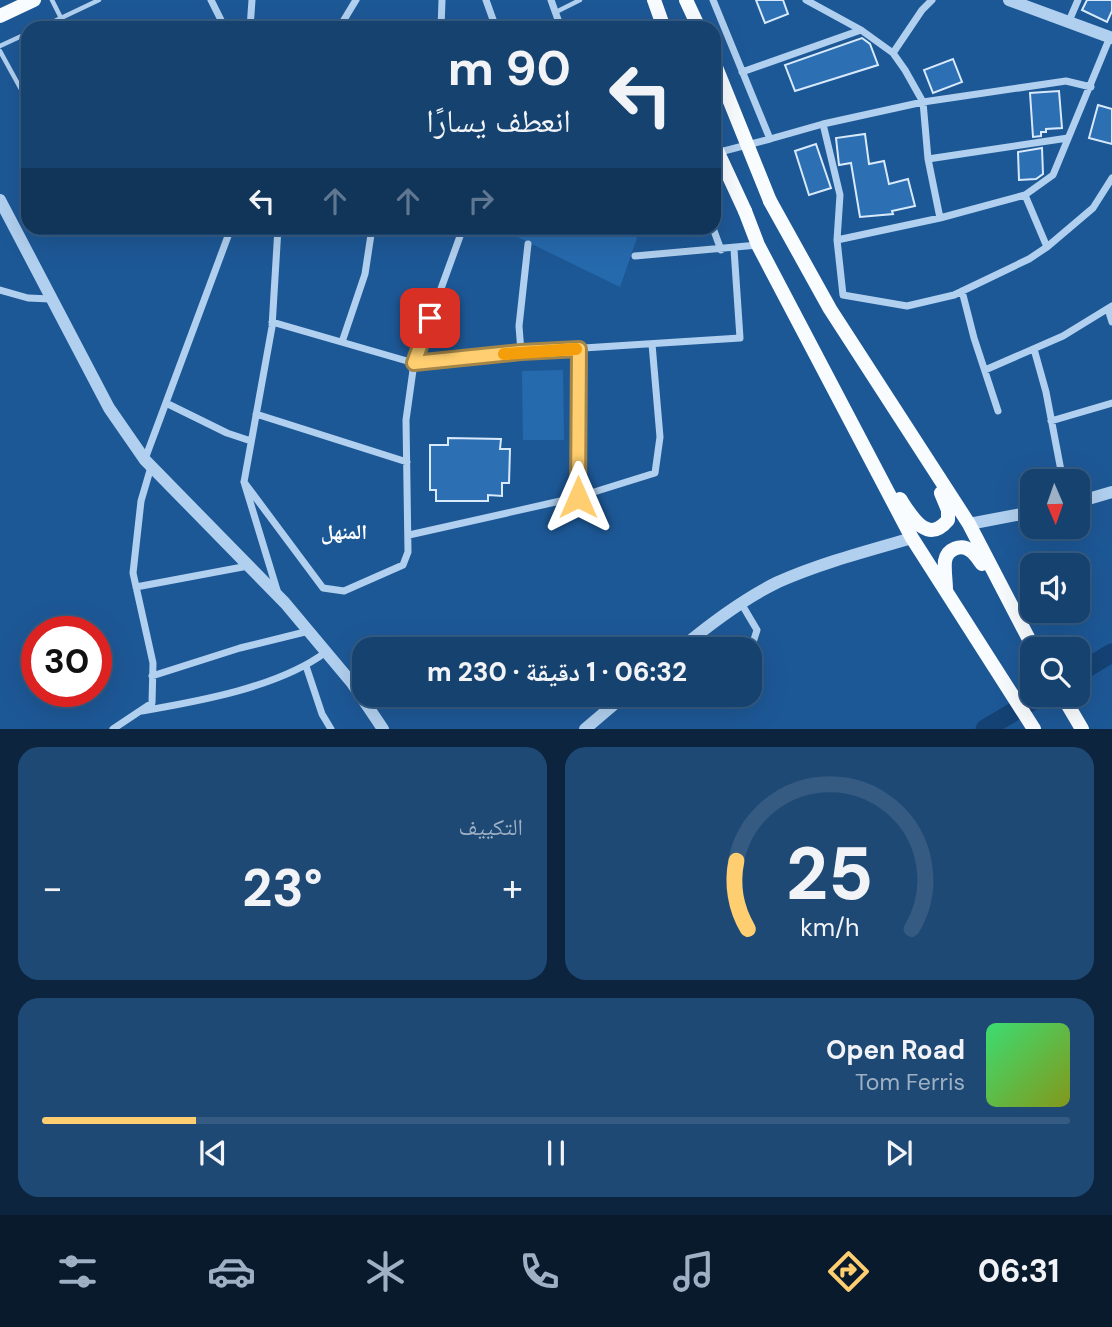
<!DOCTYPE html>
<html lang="ar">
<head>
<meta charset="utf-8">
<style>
  body { margin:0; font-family:"DM Sans","Noto Naskh Arabic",sans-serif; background:#1f4975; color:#f1f3f6; direction:rtl; height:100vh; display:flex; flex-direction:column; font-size:26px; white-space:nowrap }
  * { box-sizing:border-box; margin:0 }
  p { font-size:23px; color:#9eb0c3 }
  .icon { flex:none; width:38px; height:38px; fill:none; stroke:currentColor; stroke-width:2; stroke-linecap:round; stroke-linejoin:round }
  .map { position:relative; height:729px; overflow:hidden; direction:ltr }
  .details { display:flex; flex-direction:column; gap:18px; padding:18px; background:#0c243e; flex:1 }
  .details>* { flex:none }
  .banner { position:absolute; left:21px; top:21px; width:700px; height:214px; border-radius:21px; box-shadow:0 7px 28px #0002,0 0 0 2px #355b83; direction:rtl; background:#164270; color:#f1f3f6; overflow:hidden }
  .needle { width:46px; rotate:178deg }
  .fabs { position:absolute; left:1020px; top:469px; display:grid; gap:14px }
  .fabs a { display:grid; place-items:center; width:70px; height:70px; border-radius:14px; background:#164270; box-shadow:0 7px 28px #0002,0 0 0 2px #355b83; font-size:35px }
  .speed { position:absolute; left:21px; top:616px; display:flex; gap:14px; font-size:35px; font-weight:700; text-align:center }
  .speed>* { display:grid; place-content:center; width:91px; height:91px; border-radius:50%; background:#164270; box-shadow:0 7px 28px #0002,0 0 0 2px #355b83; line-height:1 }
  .speed .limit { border:10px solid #d22; background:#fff; color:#111 }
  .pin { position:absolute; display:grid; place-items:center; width:60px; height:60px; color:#fff; margin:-30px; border-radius:14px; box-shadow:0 4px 10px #0006 }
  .me { position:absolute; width:77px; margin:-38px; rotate:0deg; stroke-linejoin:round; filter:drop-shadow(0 0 5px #0008) }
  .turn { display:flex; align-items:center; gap:24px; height:147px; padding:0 35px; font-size:32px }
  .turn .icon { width:91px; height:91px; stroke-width:2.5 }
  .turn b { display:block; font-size:49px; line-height:60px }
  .lanes { display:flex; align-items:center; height:66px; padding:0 35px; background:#0003; justify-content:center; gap:35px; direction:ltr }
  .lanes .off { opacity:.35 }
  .big { font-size:52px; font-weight:800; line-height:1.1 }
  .details .widget { flex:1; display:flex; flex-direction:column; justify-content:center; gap:10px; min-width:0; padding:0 24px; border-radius:21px; background:#1f4975 }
  .details .dial { align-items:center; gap:0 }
  .dial svg { height:182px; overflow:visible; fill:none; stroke:#355b83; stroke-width:7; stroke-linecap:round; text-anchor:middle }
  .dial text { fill:#f1f3f6; stroke:none }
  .song { display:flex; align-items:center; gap:21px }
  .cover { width:84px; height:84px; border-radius:10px; background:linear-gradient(135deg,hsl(140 70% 55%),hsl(70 70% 35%)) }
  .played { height:7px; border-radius:4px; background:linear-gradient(90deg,#fece70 15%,#355b83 15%) }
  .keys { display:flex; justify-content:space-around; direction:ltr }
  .heat { display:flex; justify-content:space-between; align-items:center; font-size:38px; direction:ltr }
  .details .tiles { flex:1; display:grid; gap:18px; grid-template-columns:1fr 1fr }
  .widget:last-child { grid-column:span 2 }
  .trip { position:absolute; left:352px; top:637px; width:410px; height:70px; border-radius:21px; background:#164270; box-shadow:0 7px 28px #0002,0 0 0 2px #355b83; font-weight:800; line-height:70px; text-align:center; direction:rtl }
  .dock { display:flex; height:112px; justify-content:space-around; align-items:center; background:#091a2d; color:#9eb0c3 }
  .dock .icon { width:49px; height:49px }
  .dock .on { color:#fece70 }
  .dock b { font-size:32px; color:#f1f3f6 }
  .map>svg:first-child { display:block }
  .green { fill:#266aae }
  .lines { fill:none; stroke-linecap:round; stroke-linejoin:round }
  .river { stroke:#144274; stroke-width:19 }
  .building { fill:#2d6fb3; stroke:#d7e9fb; stroke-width:2 }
  .service { stroke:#b1d0ef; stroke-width:4.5 }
  .minor { stroke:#b1d0ef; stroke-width:7 }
  .tertiary { stroke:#b1d0ef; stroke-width:12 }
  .primary { stroke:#f9fcff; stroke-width:14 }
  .primary-bridge { stroke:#f9fcff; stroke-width:14 }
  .route-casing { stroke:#a58649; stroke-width:18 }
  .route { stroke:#fece70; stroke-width:12 }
  .slow { stroke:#f59e0b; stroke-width:12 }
  .labels { text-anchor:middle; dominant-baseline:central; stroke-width:7; stroke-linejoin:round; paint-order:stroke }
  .neighbourhood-label { font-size:21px; font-weight:bold; fill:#fff; stroke:#1d5896 }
</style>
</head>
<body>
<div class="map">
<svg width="1112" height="729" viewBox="0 0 1112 729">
  <rect width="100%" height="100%" fill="#1d5896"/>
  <path class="green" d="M 499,228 L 630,228 L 637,238 L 620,287 Z
    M 563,370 L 564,440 L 523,440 L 522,371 Z"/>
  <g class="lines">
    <path class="river" d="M 1078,673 L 1112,653
      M 985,729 L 1042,695"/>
  </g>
  <path class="building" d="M 756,0 L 783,0 L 788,14 L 765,23 Z
    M 1087,0 L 1112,0 L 1112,11 L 1107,22 L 1082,10 Z
    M 862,38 L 870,44 L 878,65 L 795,91 L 785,65 Z
    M 953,59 L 962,82 L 933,93 L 924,70 Z
    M 1059,91 L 1062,128 L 1046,129 L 1046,132 L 1041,132 L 1041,136 L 1033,137 L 1030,93 Z
    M 1098,105 L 1112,109 L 1112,144 L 1089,138 Z
    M 865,134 L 869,164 L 884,161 L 889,184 L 908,179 L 915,206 L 892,211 L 893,214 L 860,217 L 851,163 L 839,165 L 836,138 Z
    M 816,144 L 831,188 L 809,195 L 795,151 Z
    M 1042,148 L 1043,174 L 1036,179 L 1019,180 L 1018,152 Z
    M 448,438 L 501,439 L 500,449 L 510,449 L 509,483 L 502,483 L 502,496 L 488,495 L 488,501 L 436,501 L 436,490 L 430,490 L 430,445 L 448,445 Z"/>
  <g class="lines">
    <path class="service" d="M 52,0 L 66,28
      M 556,12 L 580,0
      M 40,28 L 99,0
      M 0,46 L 28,33
      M 0,51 L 28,102"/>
    <path class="minor" d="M 211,0 L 225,28
      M 486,0 L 496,28
      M 551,0 L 561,28
      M 713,0 L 770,139 L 823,124 L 923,102 L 1066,81 L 1091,87
      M 806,0 L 861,30 L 893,53 L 905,70 L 923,102 L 928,159 L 940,218
      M 1069,21 L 1078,0
      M 250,28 L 252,0
      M 339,28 L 356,0
      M 441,28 L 442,0
      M 893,53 L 922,10 L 932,0
      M 742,72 L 861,30
      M 823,124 L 840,195 L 837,240 L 843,295 L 907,306 L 954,295 L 1029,259 L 1047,247 L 1093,208 L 1112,178
      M 716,153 L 770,139
      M 928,159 L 1068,138
      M 1025,195 L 1047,247
      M 713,228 L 721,250
      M 837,240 L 940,218 L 1025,195 L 1053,175 L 1110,37
      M 635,256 L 758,245
      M 0,290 L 28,298 L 51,299
      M 962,291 L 974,338 L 998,411
      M 1108,309 L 1112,322
      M 272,322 L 414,363 L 521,352 L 740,338 L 734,249
      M 342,342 L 365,274 L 372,228
      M 1034,349 L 1046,392 L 1063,481
      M 521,352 L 519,326 L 528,244
      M 985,370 L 1063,336 L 1112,306
      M 166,403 L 227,433 L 251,441
      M 256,414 L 407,462
      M 1051,421 L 1112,403
      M 145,459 L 231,228
      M 244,482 L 323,588 L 344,591 L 403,565 L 408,552 L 406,420 L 414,363 L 463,228
      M 578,497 L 579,349
      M 409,535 L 578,497 L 655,473 L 660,437 L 652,344
      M 136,587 L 248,566
      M 277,590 L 244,482 L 272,327 L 278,228
      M 741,603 L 757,630 L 749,655
      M 306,666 L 322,714 L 331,729
      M 152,676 L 240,648 L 309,631
      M 142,711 C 200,701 279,687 326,652
      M 113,729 L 152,703 L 153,663 L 133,573 L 141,501 L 151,467"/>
    <path class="tertiary" d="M 1009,0 L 1112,38
      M 0,200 L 109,408 L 145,460 L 285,603 L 352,683 L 383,729
      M 1078,502 L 1112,492
      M 969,524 L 1032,512
      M 680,649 C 710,624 743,599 778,582 C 821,563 867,551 912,538
      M 585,729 L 625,695"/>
    <path class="primary" d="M 654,0 L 664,28
      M 686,0 L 699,28
      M 0,16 L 34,0
      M 770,201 L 830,309 L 969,524 L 1034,649
      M 745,211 L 758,245 L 912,538 L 1034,729
      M 900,499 C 912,517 927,545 948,520 L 948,510 L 941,493
      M 946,590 C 946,581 944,570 945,561 C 947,549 961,543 971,551 C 975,554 979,560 982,564
      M 1062,695 L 1082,729"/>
    <path class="primary-bridge" d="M 714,62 L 770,201
      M 714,144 L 745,211"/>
  </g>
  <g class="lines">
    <defs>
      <path id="route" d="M 430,318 L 414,363 L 521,352 L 579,349 L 578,497"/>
    </defs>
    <use href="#route" class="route-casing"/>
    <use href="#route" class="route"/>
    <path class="slow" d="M 504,354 L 576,349"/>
  </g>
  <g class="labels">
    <g class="neighbourhood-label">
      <text x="344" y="532">المنهل</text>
    </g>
  </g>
</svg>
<div class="fabs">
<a><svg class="needle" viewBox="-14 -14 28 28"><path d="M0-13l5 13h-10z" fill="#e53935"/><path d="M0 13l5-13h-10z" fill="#9eb0c3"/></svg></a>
<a><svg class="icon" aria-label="sound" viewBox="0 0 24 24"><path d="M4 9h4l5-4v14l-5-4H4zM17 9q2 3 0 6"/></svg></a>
<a><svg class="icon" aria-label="search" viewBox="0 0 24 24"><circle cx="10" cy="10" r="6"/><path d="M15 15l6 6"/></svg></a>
</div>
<div class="speed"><div class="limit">30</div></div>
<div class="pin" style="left:430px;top:318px;background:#d93025"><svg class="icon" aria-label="arrive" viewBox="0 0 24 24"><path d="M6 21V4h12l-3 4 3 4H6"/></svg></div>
<svg class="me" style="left:578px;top:497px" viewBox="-20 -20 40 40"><path d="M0-17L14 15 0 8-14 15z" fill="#fece70" stroke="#fff" stroke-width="4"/></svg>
<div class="trip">06:32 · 1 دقيقة · 230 m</div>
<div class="banner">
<div class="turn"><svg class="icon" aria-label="left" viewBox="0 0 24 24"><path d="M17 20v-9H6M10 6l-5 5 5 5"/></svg><div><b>90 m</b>انعطف يسارًا</div></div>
<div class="lanes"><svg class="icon" aria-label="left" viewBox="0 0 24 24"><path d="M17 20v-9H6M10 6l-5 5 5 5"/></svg><svg class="icon off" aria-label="ahead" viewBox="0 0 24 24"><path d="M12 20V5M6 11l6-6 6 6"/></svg><svg class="icon off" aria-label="ahead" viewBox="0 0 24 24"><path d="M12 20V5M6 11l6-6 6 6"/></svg><svg class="icon off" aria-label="right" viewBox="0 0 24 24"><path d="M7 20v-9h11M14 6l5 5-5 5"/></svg></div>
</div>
</div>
<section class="details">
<div class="tiles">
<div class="widget dial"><svg viewBox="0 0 100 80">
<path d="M14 69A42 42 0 1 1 86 69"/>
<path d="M14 69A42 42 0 0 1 9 39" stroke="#fece70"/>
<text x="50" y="56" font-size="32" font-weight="700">25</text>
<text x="50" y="72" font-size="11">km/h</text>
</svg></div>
<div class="widget"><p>التكييف</p>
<div class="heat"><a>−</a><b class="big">23°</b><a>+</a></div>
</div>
<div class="widget">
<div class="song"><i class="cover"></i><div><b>Open Road</b><p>Tom Ferris</p></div></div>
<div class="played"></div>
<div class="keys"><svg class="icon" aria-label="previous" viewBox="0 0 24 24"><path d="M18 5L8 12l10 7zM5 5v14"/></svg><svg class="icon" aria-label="pause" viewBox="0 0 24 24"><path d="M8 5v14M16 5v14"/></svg><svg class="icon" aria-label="next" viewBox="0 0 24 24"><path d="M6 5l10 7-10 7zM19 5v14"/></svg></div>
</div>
</div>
</section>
<nav class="dock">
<b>06:31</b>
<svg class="icon on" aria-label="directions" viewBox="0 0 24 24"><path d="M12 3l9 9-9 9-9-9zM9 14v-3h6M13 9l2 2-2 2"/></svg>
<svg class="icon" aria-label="music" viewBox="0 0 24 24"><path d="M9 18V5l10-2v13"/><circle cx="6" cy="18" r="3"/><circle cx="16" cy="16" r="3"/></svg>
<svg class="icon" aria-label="phone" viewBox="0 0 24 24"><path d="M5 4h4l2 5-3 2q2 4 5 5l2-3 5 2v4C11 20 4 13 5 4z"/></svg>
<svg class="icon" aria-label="climate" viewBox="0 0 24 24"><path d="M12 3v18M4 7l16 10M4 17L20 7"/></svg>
<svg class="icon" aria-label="car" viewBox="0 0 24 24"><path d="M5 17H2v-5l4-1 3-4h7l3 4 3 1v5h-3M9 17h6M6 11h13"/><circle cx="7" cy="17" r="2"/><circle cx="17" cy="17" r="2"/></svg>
<svg class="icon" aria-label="filters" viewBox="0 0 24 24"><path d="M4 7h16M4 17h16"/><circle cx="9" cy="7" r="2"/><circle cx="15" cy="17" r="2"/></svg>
</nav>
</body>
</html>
